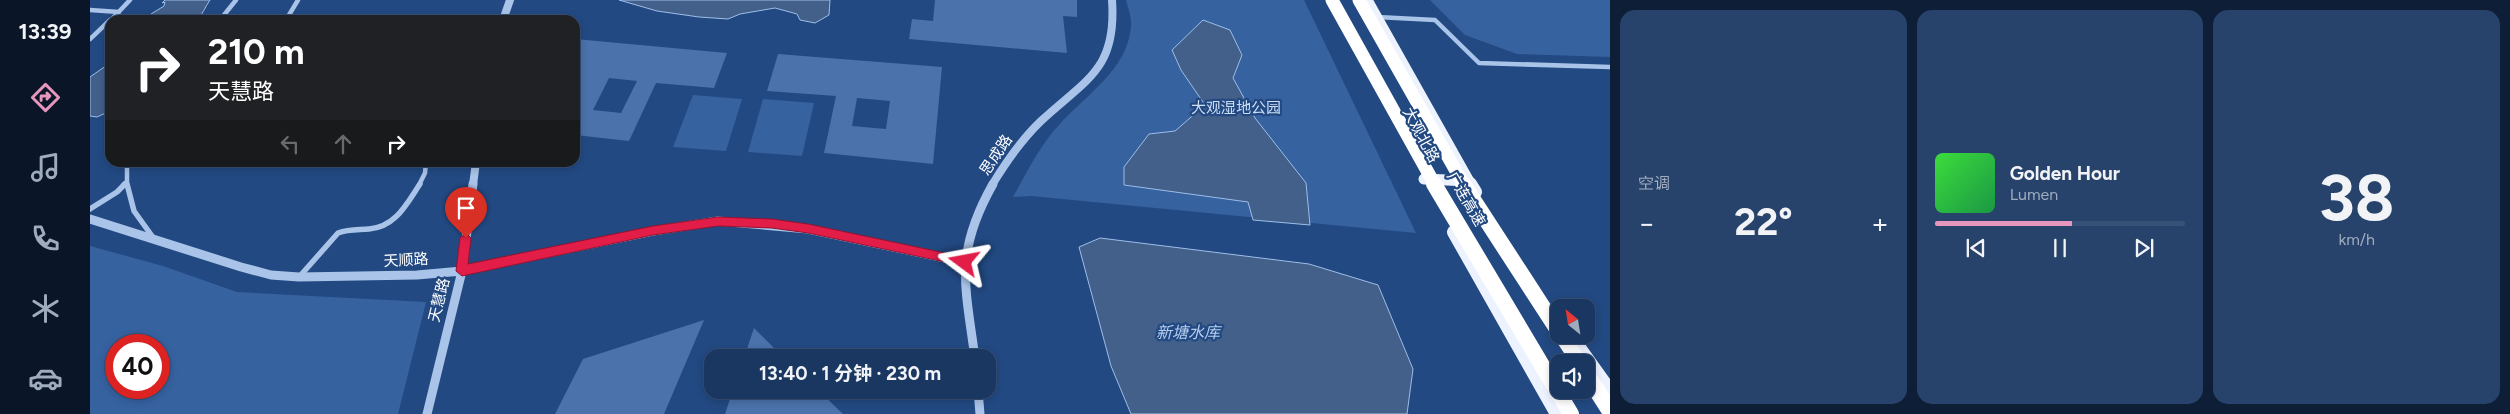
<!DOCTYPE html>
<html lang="zh">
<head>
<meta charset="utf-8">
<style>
  body { margin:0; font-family:Figtree,"Noto Sans SC",sans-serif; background:#27426b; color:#f1f3f6; height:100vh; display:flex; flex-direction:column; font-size:19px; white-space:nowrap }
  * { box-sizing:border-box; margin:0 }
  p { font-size:16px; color:#9facbe }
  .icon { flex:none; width:28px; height:28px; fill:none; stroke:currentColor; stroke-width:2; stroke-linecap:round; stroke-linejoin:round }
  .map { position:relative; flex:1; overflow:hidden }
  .drawer { display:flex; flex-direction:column; gap:10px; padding:10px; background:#0e1e36; width:900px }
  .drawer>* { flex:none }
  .top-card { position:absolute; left:15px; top:15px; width:475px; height:152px; border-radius:15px; box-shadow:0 2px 8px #0003,0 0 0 1px #385177; background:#202124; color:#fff; overflow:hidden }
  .needle { width:32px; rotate:330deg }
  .buttons { position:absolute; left:1460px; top:299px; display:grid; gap:10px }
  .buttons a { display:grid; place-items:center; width:45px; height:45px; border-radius:10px; background:#1a3762; box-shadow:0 2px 8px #0003,0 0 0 1px #385177; font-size:25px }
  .speed { position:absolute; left:15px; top:334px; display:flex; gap:10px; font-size:25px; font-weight:700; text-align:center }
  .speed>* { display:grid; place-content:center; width:65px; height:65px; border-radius:50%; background:#1a3762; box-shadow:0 2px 8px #0003,0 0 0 1px #385177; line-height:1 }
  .speed .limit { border:8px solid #d22; background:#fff; color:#111 }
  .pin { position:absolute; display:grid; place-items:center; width:42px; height:42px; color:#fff; margin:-51px -21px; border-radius:50% 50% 50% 0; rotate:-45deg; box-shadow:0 0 5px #0007 }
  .pin .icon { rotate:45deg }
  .me { position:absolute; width:55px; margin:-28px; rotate:283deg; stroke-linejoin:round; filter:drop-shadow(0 0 4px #0008) }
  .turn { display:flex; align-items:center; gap:18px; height:105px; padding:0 20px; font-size:22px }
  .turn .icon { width:65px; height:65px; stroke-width:2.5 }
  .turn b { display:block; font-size:35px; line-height:42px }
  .lanes { display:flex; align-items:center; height:48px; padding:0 20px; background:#0003; justify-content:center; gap:25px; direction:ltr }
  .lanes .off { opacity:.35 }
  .big { font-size:38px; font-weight:700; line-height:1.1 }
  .drawer .card { flex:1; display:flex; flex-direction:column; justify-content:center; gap:8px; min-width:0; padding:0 18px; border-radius:15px; background:#27426b }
  .drawer .dial { align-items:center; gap:0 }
  .dial b { font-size:65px; line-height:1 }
  .song { display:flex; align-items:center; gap:15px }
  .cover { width:60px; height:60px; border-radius:8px; background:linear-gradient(135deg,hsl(120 70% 55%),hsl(140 70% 35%)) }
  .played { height:5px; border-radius:2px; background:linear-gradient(90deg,#e797bd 55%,#385177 55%) }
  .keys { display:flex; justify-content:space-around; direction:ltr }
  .heat { display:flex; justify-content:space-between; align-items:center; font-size:28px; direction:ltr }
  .drawer .tiles { flex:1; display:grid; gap:10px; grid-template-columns:repeat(3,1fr) }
  .trip { position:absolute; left:614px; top:349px; width:292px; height:50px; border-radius:15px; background:#1a3762; box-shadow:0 2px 8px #0003,0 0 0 1px #385177; font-weight:700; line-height:50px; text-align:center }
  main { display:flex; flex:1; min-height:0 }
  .tab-bar { display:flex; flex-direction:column; width:90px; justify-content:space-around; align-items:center; background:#0a1627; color:#9facbe }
  .tab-bar .icon { width:35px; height:35px }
  .tab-bar .active { color:#e797bd }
  .tab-bar b { font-size:22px; color:#f1f3f6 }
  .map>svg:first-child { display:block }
  .green { fill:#3662a0; fill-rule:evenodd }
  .water { fill:#43608a; stroke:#9dbee9 }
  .building { fill:#4b72ab; fill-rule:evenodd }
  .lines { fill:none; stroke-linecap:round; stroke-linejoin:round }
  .minor-far1 { stroke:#a9c4e8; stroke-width:4.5 }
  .minor { stroke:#a9c4e8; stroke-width:5.5 }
  .tertiary-far1 { stroke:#a9c4e8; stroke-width:8 }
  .tertiary { stroke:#a9c4e8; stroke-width:9 }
  .primary-far1 { stroke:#ecf2fe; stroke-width:11 }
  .primary { stroke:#ecf2fe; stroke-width:14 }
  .motorway { fill:#fff; fill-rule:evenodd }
  .motorway-bridge-far1 { stroke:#fff; stroke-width:13 }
  .motorway-bridge { stroke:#fff; stroke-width:16 }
  .route { fill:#e11d48; stroke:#92132f }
  .labels { text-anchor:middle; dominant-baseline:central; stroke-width:4.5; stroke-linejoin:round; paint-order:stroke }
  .park-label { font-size:15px; fill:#cddef6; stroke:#224982 }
  .street-label { font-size:15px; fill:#fff; stroke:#224982 }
  .water-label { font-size:16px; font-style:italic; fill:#b5cef0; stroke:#224982 }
</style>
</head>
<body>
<main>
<nav class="tab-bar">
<b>13:39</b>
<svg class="icon active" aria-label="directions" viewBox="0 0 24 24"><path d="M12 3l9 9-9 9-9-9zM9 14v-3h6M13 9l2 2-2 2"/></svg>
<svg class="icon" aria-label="music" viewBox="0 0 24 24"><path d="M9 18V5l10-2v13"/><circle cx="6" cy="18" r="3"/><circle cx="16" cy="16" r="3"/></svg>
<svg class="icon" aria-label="phone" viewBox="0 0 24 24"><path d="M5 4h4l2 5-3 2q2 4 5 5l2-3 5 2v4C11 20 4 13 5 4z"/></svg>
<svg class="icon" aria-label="climate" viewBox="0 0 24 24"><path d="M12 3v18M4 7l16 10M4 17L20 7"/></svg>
<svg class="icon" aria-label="car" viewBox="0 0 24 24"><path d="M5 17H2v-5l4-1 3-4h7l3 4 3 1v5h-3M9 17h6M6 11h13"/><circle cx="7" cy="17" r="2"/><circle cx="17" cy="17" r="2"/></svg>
</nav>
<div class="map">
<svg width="1520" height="414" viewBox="0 0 1520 414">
  <rect width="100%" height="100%" fill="#224982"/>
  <path class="green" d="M 1036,0 L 1214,0 L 1326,233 L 941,196 L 923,197 C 937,172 949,147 968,126 C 994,96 1038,70 1041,26 C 1042,18 1038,8 1036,0 Z
    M 1340,0 L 1520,0 L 1520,57 L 1427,54 L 1375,35 Z
    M 603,95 L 652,99 L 636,151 L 583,147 Z
    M 673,99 L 724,103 L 712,156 L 658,152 Z
    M 0,246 L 73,266 L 147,292 L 336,302 L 308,414 L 0,414 ZM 26,345 L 69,345 L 69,388 L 26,388 Z"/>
  <path class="water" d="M 75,0 L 120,0 C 115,7 113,14 107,20 L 59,20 L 61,14 L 74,6 L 75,2 L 72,3 Z
    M 529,0 L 740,0 L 739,15 L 725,23 L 710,20 L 707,14 L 685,8 L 650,14 L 638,19 L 609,17 L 567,11 Z
    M 1113,20 L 1140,30 L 1152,55 L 1143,78 L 1165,118 L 1216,183 L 1220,225 L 1163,220 L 1158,202 L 1034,185 L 1034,167 L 1059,134 L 1085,131 L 1115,105 L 1091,70 L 1082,50 Z
    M 20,63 L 20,111 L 7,117 L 0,116 L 0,77 Z
    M 1010,238 L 1219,264 L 1288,285 L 1323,369 L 1317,414 L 1041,414 L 1021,366 L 989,247 Z"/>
  <path class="building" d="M 845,0 L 987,0 L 987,17 L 973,16 L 977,53 L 819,39 L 822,19 L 843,21 Z
    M 485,39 L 637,53 L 624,88 L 566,83 L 539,141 L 485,135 ZM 519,78 L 547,81 L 531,113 L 503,110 Z
    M 688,54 L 852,67 L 843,164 L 734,153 L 746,96 L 677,91 ZM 767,98 L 800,101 L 796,129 L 762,126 Z
    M 614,320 L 574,414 L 465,414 L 493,359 Z
    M 664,328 L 694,358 L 654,358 Z
    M 643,390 L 728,390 L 753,414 L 635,414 Z"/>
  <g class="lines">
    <path class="minor-far1" d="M 0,10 L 29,12
      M 1287,17 L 1345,20 L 1389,63 L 1520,67
      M 21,20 L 40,0
      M 130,20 L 146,0
      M 196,20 L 208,0
      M 0,39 L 20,20
      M 238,162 L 258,165 L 287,162
      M 33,185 L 35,183
      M 37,185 L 37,162
      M 329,185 L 335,173 L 336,162"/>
    <path class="minor" d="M 37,184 L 44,211 L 62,236
      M 0,209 L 27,192 L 35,184
      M 210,276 L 248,233 C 259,229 268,230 279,229 C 306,227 317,203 330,184"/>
    <path class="tertiary-far1" d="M 413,20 L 420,0
      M 383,185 L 386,162
      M 902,185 C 916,162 932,139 951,121 C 996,79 1027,70 1022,0"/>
    <path class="tertiary" d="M 0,219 L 151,267 L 181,275 L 209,277 L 327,275 L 372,271 L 563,231 L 628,221 L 718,229 L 874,262
      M 885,358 C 875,284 864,253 903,184
      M 888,390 L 890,414
      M 337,414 L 372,271 L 383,184"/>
    <path class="primary-far1" d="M 1277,0 L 1381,185
      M 1334,179 L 1379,181"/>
    <path class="primary" d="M 1380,184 L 1385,192
      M 1364,232 L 1467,414
      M 1480,335 L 1520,391"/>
    <path class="motorway" d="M 1469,329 L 1469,335 L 1481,335 L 1498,362 L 1496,365 L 1496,362 L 1480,362 L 1462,335 L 1465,330 Z
      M 1496,366 L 1502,368 L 1520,395 L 1520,414 L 1512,414 L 1496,389 Z"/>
    <path class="motorway-bridge-far1" d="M 1242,0 L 1345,185
      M 1269,0 L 1374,185"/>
    <path class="motorway-bridge" d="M 1344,184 L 1481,414
      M 1373,184 L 1469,332"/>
  </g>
  <path class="route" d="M 628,217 L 682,219 L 718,224 L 874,257 L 880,262 L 874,266 L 718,233 L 682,228 L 628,226 L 563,235 L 372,276 L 366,271 L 370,238 L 376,233 L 381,238 L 378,264 L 563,226 Z"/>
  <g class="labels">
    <g class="park-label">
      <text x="1146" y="108">大观湿地公园</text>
    </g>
    <g class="street-label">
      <text transform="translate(1331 135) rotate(62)">大观北路</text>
      <text transform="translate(906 155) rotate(-56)">思成路</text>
      <text transform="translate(1376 199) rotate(60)">广连高速</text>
      <text transform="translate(316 260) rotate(-3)">天顺路</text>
      <text transform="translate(349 300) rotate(-76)">天慧路</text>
    </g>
    <g class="water-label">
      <text x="1098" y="332">新塘水库</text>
    </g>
  </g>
</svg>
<div class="buttons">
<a><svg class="needle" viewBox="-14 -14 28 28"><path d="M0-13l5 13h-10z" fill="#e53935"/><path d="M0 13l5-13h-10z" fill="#9facbe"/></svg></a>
<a><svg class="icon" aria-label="sound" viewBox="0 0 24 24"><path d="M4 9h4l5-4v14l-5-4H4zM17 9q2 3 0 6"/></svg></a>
</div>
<div class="speed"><div class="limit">40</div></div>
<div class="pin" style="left:376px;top:238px;background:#d93025"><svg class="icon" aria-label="arrive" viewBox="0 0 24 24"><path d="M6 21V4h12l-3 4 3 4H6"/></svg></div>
<svg class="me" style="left:874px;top:262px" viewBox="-20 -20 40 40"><path d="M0-17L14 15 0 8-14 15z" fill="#e11d48" stroke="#fff" stroke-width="4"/></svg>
<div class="trip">13:40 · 1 分钟 · 230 m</div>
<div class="top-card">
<div class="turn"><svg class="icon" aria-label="right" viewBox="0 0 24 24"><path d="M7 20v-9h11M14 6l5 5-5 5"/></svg><div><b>210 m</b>天慧路</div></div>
<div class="lanes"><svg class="icon off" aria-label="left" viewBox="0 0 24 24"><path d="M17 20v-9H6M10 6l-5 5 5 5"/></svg><svg class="icon off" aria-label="ahead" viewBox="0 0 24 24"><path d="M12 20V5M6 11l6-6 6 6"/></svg><svg class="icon" aria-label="right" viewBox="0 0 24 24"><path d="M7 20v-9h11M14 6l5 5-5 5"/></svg></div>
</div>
</div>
<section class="drawer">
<div class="tiles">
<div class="card"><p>空调</p>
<div class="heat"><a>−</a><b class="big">22°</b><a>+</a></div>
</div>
<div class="card">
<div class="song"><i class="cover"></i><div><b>Golden Hour</b><p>Lumen</p></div></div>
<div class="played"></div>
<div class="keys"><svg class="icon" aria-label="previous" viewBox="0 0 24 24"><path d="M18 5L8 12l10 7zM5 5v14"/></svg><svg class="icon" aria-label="pause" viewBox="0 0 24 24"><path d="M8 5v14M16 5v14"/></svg><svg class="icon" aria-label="next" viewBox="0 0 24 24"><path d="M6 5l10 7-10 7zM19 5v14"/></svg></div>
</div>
<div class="card dial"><b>38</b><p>km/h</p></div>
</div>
</section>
</main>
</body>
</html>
